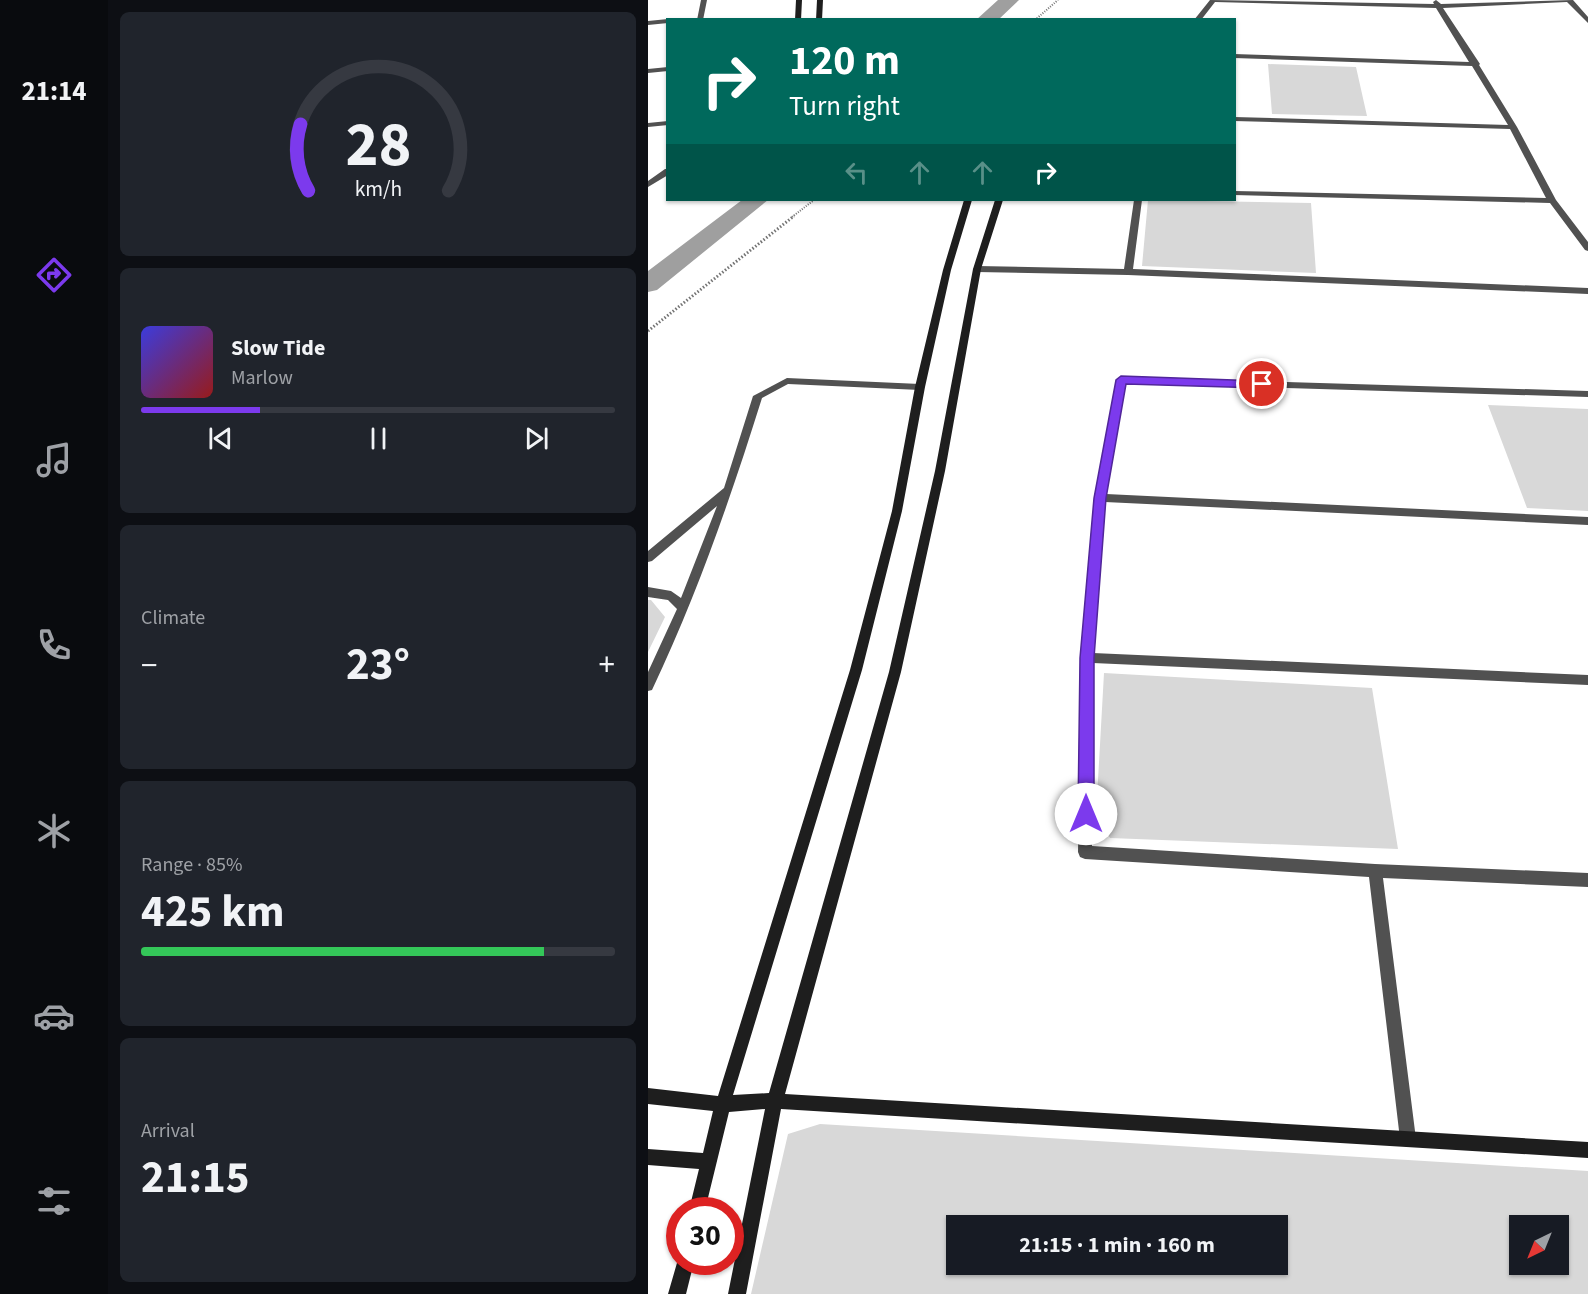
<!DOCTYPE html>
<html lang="en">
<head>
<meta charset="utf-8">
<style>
  body { margin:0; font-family:"Source Sans 3",sans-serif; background:#20242c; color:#f1f3f6; height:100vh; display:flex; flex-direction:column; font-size:22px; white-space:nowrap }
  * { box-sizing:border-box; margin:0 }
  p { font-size:20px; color:#9ea1a6 }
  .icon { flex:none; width:33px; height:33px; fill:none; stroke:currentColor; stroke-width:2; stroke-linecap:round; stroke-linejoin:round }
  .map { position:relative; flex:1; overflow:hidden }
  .panel { display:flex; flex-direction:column; gap:12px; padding:12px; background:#0d0f14; width:540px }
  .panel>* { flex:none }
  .banner { position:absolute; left:18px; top:18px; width:570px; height:183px; border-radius:0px; box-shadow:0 2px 4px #0004; background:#00695c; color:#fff; overflow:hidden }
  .needle { width:39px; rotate:223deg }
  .tools { position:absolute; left:861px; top:1215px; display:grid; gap:12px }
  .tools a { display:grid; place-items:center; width:60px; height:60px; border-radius:0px; background:#171b24; box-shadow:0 2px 4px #0004; font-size:30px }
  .speed { position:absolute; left:18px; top:1197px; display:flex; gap:12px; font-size:30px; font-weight:700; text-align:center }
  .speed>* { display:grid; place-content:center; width:78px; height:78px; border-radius:50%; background:#171b24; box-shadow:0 2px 4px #0004; line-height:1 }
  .speed .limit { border:9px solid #d22; background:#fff; color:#111 }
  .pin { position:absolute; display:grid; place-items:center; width:51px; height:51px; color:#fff; margin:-26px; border:3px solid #fff; border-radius:50%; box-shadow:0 2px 6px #0007 }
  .me { position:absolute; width:66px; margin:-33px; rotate:0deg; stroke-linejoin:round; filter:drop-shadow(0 0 4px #0008) }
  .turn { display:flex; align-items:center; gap:21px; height:126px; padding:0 24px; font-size:27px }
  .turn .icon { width:78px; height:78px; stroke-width:2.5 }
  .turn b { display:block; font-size:42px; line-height:51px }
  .lanes { display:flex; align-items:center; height:57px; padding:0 24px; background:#0003; justify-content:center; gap:30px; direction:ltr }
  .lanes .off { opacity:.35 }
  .big { font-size:45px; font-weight:700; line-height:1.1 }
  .panel .widget { flex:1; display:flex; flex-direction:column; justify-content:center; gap:9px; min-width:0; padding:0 21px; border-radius:9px; background:#20242c }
  .panel .dial { align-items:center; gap:0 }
  .dial svg { height:156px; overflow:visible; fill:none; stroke:#363941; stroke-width:7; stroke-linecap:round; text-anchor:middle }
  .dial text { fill:#f1f3f6; stroke:none }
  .song { display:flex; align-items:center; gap:18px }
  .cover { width:72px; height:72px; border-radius:9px; background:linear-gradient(135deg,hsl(240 70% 55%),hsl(0 70% 35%)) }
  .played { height:6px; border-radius:3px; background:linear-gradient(90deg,#7c3aed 25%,#363941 25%) }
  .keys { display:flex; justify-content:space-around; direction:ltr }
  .heat { display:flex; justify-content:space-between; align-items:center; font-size:33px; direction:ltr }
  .charge { height:9px; border-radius:4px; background:linear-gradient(90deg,#34c759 85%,#363941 0) }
  .trip { position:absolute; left:298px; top:1215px; width:342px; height:60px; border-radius:0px; background:#171b24; box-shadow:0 2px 4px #0004; font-weight:700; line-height:60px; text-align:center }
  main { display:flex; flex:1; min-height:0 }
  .tab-bar { display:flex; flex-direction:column; width:108px; justify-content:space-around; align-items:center; background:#090b0e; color:#9ea1a6 }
  .tab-bar .icon { width:42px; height:42px }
  .tab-bar .active { color:#7c3aed }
  .tab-bar b { font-size:27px; color:#f1f3f6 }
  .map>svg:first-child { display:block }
  .green { fill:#d8d8d8; fill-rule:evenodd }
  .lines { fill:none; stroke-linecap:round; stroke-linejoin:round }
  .canal { fill:#9f9f9f; fill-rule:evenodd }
  .path-far1 { stroke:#737373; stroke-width:2; stroke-dasharray:1 1.5; stroke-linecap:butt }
  .path { stroke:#737373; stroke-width:3; stroke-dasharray:1.5 2; stroke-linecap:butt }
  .street { fill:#515151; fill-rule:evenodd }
  .secondary { fill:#1e1e1e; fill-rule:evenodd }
  .route { fill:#7c3aed; stroke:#51269a; stroke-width:1.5 }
</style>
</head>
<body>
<main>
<nav class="tab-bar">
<b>21:14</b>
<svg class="icon active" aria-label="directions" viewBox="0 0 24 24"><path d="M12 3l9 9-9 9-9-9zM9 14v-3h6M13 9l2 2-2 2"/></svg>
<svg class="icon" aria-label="music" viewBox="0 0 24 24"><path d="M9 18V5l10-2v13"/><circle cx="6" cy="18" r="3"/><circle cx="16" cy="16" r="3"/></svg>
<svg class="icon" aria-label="phone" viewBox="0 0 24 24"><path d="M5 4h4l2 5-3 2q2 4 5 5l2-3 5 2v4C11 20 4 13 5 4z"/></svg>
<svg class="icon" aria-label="climate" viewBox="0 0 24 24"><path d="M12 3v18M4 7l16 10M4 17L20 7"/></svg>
<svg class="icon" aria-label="car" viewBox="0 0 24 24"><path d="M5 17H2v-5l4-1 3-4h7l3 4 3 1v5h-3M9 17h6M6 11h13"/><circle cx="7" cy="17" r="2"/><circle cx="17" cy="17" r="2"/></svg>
<svg class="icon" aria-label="filters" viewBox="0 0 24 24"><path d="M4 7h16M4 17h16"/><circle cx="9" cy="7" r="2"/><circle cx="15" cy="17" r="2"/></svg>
</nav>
<section class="panel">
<div class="widget dial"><svg viewBox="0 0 100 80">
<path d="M14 69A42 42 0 1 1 86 69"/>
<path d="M14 69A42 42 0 0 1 10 35" stroke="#7c3aed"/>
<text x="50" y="56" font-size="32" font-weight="700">28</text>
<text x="50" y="72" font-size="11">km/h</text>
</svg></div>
<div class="widget">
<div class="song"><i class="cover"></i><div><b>Slow Tide</b><p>Marlow</p></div></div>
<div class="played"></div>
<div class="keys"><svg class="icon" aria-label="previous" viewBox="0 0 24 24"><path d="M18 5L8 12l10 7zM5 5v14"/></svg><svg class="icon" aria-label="pause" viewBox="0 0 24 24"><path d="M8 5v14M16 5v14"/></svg><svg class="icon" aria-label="next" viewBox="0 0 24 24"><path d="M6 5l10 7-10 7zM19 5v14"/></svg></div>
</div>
<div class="widget"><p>Climate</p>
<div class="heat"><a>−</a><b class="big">23°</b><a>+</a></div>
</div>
<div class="widget"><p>Range · 85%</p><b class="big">425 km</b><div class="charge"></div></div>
<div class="widget"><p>Arrival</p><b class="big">21:15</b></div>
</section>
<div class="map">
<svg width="940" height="1294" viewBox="0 0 940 1294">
  <rect width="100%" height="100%" fill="#fff"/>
  <path class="green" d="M 620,64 L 708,67 L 719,116 L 624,114 Z
    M 500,200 L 663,203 L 668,273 L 494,266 Z
    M 840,405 L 940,409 L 940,511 L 879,508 Z
    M 0,600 L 3,600 L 17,617 L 0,652 Z
    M 456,673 L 724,688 L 750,849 L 462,838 L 448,816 Z
    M 172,1124 L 940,1171 L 940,1294 L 103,1294 L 140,1134 ZM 309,1226 L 630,1226 L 630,1264 L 309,1264 ZM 872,1226 L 910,1226 L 910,1264 L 872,1264 Z"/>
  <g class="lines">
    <path class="canal" d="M 350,0 L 371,0 L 350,20 L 328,20 Z
      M 94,200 L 120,200 L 9,290 L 0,292 L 0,271 Z"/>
    <path class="path-far1" d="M 387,20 L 410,0
      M 144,217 L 166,200"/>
    <path class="path" d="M 0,331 L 146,216"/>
    <path class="street" d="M 53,0 L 59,0 L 55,20 L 49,20 Z
      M 562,0 L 786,4 L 785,2 L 788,0 L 793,4 L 925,0 L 940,17 L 940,23 L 919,2 L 795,8 L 832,64 L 831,65 L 869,127 L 908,200 L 940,242 L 940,251 L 937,250 L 902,203 L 586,195 L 586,191 L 898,198 L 862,129 L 586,121 L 586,117 L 860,125 L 824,66 L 586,58 L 586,54 L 821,62 L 788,8 L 567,2 L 553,20 L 546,20 Z
      M 20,19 L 22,20 L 20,20 L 20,23 L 0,25 L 0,21 Z
      M 20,67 L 20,71 L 0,73 L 0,69 Z
      M 20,121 L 20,125 L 0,127 L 0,123 Z
      M 17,169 L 20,169 L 20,175 L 0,187 L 0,181 Z
      M 486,200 L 494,200 L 485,269 L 940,288 L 940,294 L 480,275 L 329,272 L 325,269 L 329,266 L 476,269 Z
      M 473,377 L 940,391 L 940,397 L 477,383 L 458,494 L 940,517 L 940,525 L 457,502 L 445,653 L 940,675 L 940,685 L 445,663 L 444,846 L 727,864 L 940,873 L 940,887 L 735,878 L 768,1139 L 766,1145 L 760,1147 L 754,1145 L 752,1139 L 721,877 L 437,859 L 432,857 L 430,852 L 433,658 L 447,498 L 468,380 Z
      M 139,378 L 272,384 L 277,387 L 272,390 L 140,384 L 114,398 C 83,497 49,595 4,690 L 0,691 L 0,672 L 29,609 L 20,600 L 0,597 L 0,587 L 23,591 L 33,598 L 69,506 L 4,561 L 0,562 L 0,551 L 76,488 L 105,396 Z"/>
    <path class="secondary" d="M 148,0 L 154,0 L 153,20 L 147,20 Z
      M 169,0 L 175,0 L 174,20 L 168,20 Z
      M 316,200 L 324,200 L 303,270 L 277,387 L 254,511 L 214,670 L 85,1095 L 121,1093 L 241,672 L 287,471 L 325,269 L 347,200 L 355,200 L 333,269 L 297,471 L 253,672 L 137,1094 L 940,1142 L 940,1158 L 133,1109 L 98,1294 L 80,1294 L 117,1109 L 81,1112 L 57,1210 L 41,1210 L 51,1169 L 0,1165 L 0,1149 L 55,1153 L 65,1111 L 0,1104 L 0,1088 L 70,1096 L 202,670 L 244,511 L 267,387 L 295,270 Z
      M 31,1256 L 32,1262 L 46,1262 L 38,1294 L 20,1294 Z"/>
  </g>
  <path class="route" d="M 473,376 L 614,381 L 619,384 L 614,388 L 478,384 L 458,498 L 446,658 L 446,814 L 443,819 L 438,822 L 433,819 L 430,814 L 432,658 L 446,498 L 468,380 Z"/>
</svg>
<div class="tools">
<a><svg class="needle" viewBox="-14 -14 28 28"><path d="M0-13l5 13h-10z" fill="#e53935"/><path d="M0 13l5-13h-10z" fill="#9ea1a6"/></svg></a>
</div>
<div class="speed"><div class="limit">30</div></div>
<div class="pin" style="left:614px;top:384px;background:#d93025"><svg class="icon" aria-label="arrive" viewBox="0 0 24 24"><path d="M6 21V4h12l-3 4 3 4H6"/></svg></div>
<svg class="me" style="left:438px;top:814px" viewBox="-20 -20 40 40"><circle r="19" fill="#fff"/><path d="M0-13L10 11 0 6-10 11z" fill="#7c3aed"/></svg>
<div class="trip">21:15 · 1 min · 160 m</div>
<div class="banner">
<div class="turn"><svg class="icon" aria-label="right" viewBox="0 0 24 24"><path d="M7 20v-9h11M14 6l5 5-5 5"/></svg><div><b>120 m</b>Turn right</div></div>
<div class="lanes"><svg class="icon off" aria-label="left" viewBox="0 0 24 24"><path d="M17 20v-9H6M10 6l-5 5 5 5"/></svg><svg class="icon off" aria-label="ahead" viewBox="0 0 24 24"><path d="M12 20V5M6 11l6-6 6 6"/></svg><svg class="icon off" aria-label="ahead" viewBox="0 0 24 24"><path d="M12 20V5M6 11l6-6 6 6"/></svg><svg class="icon" aria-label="right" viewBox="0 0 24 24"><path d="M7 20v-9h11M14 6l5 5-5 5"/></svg></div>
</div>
</div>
</main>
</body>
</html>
